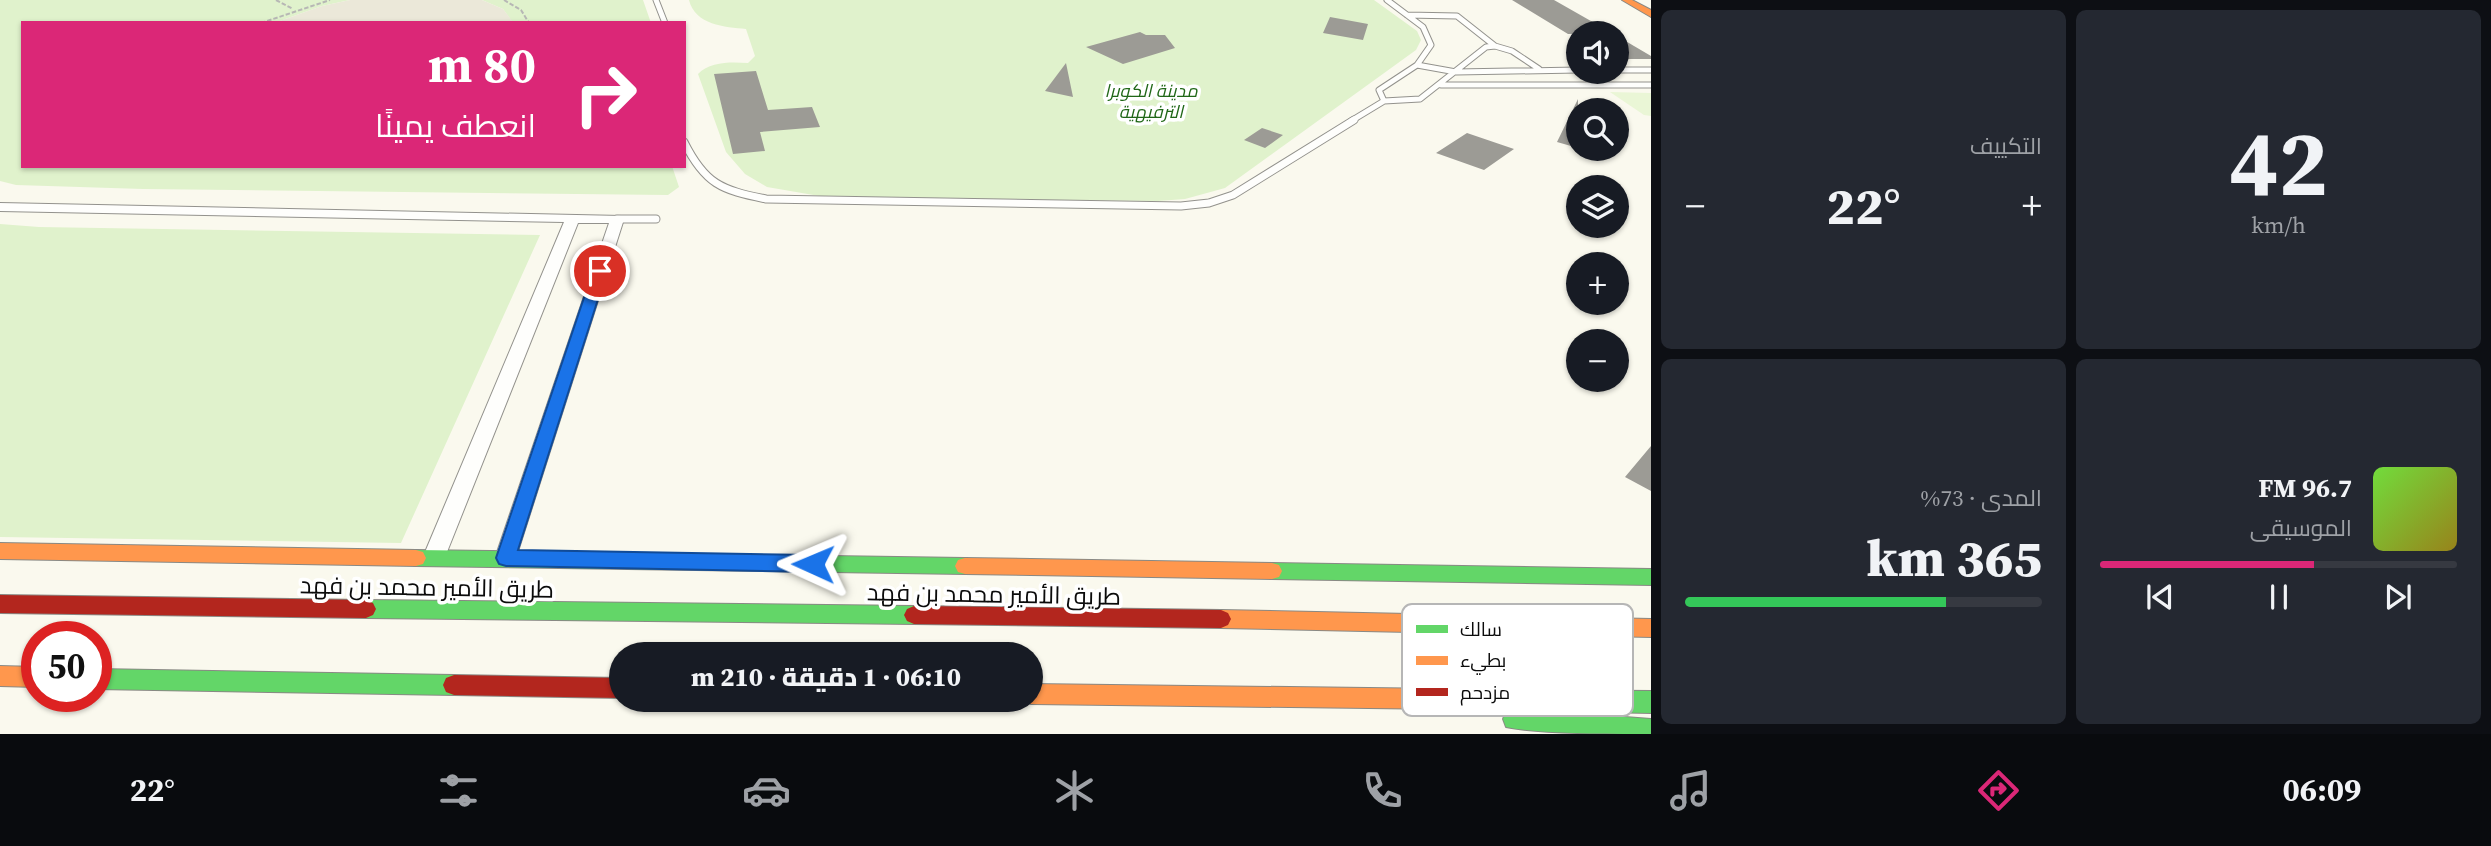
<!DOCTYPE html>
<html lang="ar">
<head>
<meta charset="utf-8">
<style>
  body { margin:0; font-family:"Source Serif 4",Cairo,serif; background:#242831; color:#f1f3f6; direction:rtl; height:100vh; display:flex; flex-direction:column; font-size:26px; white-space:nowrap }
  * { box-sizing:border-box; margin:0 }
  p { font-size:23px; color:#9ea1a6 }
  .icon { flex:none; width:38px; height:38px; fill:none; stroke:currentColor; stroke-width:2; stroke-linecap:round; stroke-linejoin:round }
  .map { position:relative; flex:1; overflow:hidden; direction:ltr }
  .drawer { display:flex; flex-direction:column; gap:10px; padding:10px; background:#0d0f14; width:840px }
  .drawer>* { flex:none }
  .hud { position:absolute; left:21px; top:21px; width:665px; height:147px; border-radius:0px; box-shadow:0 2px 5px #0004; direction:rtl; background:#db2777; color:#fff; overflow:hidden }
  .fabs { position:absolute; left:1566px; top:21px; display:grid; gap:14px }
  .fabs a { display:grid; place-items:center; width:63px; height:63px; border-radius:50%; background:#171b24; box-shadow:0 2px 5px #0004; font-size:35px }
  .speed { position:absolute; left:21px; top:621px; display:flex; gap:14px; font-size:35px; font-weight:700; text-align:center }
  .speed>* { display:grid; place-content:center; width:91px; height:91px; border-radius:50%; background:#171b24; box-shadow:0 2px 5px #0004; line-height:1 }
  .speed .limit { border:10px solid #d22; background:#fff; color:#111 }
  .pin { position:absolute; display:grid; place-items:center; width:60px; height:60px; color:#fff; margin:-30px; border:4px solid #fff; border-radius:50%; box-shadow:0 2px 7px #0007 }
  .me { position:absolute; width:77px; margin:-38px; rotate:271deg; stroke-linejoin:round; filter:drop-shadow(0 0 5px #0008) }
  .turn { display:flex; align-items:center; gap:24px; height:147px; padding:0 35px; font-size:32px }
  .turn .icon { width:91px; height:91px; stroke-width:2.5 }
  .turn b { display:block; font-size:49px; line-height:60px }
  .big { font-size:52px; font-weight:800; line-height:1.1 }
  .drawer .widget { flex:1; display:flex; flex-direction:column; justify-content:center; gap:10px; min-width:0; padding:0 24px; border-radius:10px; background:#242831 }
  .drawer .dial { align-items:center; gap:0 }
  .dial b { font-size:91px; line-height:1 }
  .song { display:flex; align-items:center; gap:21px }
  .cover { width:84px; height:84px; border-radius:10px; background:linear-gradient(135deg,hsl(100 70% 55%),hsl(50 70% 35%)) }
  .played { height:7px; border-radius:4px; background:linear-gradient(90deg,#db2777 60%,#363941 60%) }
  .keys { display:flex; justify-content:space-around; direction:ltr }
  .heat { display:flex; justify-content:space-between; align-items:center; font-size:38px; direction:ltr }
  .charge { height:10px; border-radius:5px; background:linear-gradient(90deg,#34c759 73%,#363941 0) }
  .drawer .tiles { flex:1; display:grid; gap:10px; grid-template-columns:repeat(2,1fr) }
  .trip { position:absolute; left:609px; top:642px; width:434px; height:70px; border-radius:35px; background:#171b24; box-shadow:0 2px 5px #0004; font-weight:800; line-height:70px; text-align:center; direction:rtl }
  .tabs { display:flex; height:112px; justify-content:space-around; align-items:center; background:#090b0e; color:#9ea1a6 }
  .tabs .icon { width:49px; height:49px }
  .tabs .selected { color:#db2777 }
  .tabs b { font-size:32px; color:#f1f3f6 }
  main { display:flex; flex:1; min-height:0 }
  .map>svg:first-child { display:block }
  .green { fill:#e0f2cc }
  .pitch { fill:#eaf6d6 }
  .plaza { fill:#ebe8d9 }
  .building { fill:#9c9b95 }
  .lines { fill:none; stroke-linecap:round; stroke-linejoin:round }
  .lane-far1-casing { stroke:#93928d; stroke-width:7 }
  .lane-casing { stroke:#93928d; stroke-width:9 }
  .street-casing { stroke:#93928d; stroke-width:2 }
  .fast-casing { stroke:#898984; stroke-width:2 }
  .slow-casing { stroke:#898984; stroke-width:2 }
  .jam-casing { stroke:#898984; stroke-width:2 }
  .path { stroke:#b7b7b5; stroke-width:2; stroke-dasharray:4.5 2; stroke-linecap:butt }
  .lane-far1 { stroke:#fefefc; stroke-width:5 }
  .lane { stroke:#fefefc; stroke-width:7 }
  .street { fill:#fefefc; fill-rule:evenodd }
  .fast { fill:#63d668; fill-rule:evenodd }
  .slow { fill:#ff974d; fill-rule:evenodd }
  .jam { fill:#b3261e; fill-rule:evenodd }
  .route { fill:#1a73e8; stroke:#114b97; stroke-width:2 }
  .labels { text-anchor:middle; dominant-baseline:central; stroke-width:7; stroke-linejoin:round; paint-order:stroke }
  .far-park-label { font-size:18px; font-style:italic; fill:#206717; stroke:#fff }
  .near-street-label { font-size:24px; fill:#0b0b0b; stroke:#fff }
  .key { fill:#fff; stroke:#b6b6b6; stroke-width:2 }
  .key-label { font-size:19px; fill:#0b0b0b }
</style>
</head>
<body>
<main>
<section class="drawer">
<div class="tiles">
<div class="widget dial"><b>42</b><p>km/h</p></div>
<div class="widget"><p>التكييف</p>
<div class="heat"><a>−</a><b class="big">22°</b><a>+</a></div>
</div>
<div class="widget">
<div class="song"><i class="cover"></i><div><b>96.7 FM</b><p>الموسيقى</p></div></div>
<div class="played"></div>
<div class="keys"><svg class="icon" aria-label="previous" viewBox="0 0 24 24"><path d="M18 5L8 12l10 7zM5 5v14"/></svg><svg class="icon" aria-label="pause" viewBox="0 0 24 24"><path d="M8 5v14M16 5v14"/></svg><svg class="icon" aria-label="next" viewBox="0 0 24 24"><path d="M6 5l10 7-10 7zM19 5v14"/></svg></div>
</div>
<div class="widget"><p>المدى · 73%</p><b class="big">365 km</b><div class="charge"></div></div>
</div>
</section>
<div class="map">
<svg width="1651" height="734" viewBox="0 0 1651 734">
  <rect width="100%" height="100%" fill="#faf9ee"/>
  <path class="green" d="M 0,0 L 350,0 L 322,6 L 274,23 L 23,23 L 23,166 L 672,166 L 679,187 L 668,195 L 143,189 L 16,185 L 0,181 Z
    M 482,0 L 643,0 L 651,23 L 513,23 L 503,9 Z
    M 689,0 L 1374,0 L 1417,31 L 1421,40 L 1416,50 L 1225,188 L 1185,199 L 1158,201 L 831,198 L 767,187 L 745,174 L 726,152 L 698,74 C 710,61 732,62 748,63 L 755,56 L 746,29 C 725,27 695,25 689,0 Z
    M 0,224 L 39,227 L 540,235 L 401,543 L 0,537 Z"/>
  <path class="pitch" d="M 1610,92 L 1651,93 L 1651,116 L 1644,115 Z"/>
  <path class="plaza" d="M 350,0 L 482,0 L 503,9 L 513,22 L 274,23 L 322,6 Z"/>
  <path class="building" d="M 1512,0 L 1554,0 L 1612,33 L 1568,34 Z
    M 1330,17 L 1368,24 L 1363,40 L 1323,33 Z
    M 1140,32 L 1146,35 L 1165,35 L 1175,48 L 1123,64 L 1086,47 Z
    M 1617,36 L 1651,56 L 1651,59 L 1617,59 Z
    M 1066,63 L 1073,97 L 1045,91 Z
    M 756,71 L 768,110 L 812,107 L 820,127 L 760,132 L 765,151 L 733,154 L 714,74 Z
    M 1578,99 L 1578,148 L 1557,142 Z
    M 1262,128 L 1283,135 L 1265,148 L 1244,140 Z
    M 1467,133 L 1514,149 L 1484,170 L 1436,153 Z
    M 1651,446 L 1651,491 L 1625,477 Z"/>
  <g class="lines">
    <defs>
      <path id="lane-far1" d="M 656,0 L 665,23
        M 1495,46 L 1512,51 L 1539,69
        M 1417,65 L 1456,72 L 1578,70
        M 1617,70 L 1651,70
        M 1441,85 L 1651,85
        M 1384,101 L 1379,90 L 1417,65 L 1431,45 L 1423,27 L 1387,0
        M 1351,121 L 1384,101 L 1420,99 L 1486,47 L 1495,46 L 1457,16 L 1407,15"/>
      <path id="lane" d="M 684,142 C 705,184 721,190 766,199 L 1181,206 L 1209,203 L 1233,195 L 1354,120
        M 617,219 L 656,219"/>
      <path id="street" d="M 0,203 L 622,216 L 624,219 L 514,564 L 506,567 L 498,564 L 495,558 L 609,223 L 578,223 L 445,557 L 442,563 L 434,566 L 426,563 L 423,557 L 564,222 L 0,211 Z"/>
      <path id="fast" d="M 416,550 L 965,558 L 972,560 L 975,566 L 972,572 L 965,574 L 416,566 L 409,564 L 406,558 L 409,552 Z
        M 1272,563 L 1651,569 L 1651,585 L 1272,579 L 1265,577 L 1262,571 L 1265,565 Z
        M 366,600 L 914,606 L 921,609 L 924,615 L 921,621 L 914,624 L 366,618 L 359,615 L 356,609 L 359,603 Z
        M 96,669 L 454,675 L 462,678 L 465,685 L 462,692 L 454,695 L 96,689 Z
        M 1533,690 L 1651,691 L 1651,713 L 1546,711 L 1651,719 L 1651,734 C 1614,734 1539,734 1506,727 L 1503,719 L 1506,711 L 1514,708 L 1530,709 L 1525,707 L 1522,700 L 1525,693 Z"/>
      <path id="slow" d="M 1622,0 L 1632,0 L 1651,10 L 1651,17 Z
        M 0,543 L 416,550 L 423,552 L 426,558 L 423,564 L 416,566 L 0,559 Z
        M 965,558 L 1272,563 L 1279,565 L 1282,571 L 1279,577 L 1272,579 L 965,574 L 958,572 L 955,566 L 958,560 Z
        M 1221,610 L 1651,619 L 1651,637 L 1221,628 L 1214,625 L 1211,619 L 1214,613 Z
        M 0,666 L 37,667 L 37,687 L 0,686 Z
        M 1031,684 L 1533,690 L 1541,693 L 1544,700 L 1541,707 L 1533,710 L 1031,704 L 1023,700 L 1031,700 Z"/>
      <path id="jam" d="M 0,595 L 366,600 L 373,603 L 376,609 L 373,615 L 366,618 L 0,613 Z
        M 914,606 L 1221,610 L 1228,613 L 1231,619 L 1228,625 L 1221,628 L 914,624 L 907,621 L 904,615 L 907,609 Z
        M 454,675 L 621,678 L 621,698 L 454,695 L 446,692 L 443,685 L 446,678 Z"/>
    </defs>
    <use href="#lane-far1" class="lane-far1-casing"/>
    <use href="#lane" class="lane-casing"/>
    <use href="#street" class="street-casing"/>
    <use href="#fast" class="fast-casing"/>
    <use href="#slow" class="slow-casing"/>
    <use href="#jam" class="jam-casing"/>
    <path class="path" d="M 276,0 L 293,9
      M 504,0 L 521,10 L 529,23
      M 261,23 L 330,0"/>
    <use href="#lane-far1" class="lane-far1"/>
    <use href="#lane" class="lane"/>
    <use href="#street" class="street"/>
    <use href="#fast" class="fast"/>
    <use href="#slow" class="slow"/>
    <use href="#jam" class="jam"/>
  </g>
  <path class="route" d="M 600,267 L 607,271 L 518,550 L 813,555 L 820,558 L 823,564 L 820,569 L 813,572 L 506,566 L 499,564 L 496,558 L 593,271 Z"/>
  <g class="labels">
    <g class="far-park-label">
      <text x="1151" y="90">مدينة الكوبرا<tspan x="1151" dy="21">الترفيهية</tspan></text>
    </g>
    <g class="near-street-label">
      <text transform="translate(427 587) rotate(1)">طريق الأمير محمد بن فهد</text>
      <text transform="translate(994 594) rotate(1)">طريق الأمير محمد بن فهد</text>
    </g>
  </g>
  <rect x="1402" y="604" width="231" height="112" rx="10" class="key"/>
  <rect x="1416" y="625" width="32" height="8" fill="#63d668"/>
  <rect x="1416" y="656" width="32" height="9" fill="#ff974d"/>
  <rect x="1416" y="688" width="32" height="8" fill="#b3261e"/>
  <g class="key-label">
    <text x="1460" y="636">سالك</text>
    <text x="1460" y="667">بطيء</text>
    <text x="1460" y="699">مزدحم</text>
  </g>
</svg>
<div class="fabs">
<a><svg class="icon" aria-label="sound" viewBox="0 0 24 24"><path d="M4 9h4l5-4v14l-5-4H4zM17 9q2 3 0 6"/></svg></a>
<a><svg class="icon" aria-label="search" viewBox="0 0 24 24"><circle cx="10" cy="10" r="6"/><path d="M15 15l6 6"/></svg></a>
<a><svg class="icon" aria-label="layers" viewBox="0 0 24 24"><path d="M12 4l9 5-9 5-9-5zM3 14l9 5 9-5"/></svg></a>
<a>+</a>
<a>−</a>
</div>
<div class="speed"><div class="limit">50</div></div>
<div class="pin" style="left:600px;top:271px;background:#d93025"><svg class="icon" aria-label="arrive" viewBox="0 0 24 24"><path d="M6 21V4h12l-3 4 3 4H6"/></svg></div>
<svg class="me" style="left:813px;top:564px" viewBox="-20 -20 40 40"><path d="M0-17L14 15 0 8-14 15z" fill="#1a73e8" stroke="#fff" stroke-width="4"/></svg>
<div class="trip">06:10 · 1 دقيقة · 210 m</div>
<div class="hud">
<div class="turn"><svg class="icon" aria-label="right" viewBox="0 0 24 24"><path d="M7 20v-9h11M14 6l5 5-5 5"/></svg><div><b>80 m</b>انعطف يمينًا</div></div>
</div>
</div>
</main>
<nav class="tabs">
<b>06:09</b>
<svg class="icon selected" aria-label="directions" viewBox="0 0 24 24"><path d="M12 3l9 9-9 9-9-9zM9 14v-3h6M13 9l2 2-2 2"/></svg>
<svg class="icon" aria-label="music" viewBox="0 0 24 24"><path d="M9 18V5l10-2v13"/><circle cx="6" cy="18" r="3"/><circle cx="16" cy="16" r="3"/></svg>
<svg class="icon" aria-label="phone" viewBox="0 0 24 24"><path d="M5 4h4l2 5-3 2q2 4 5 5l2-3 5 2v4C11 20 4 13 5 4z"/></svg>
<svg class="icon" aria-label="climate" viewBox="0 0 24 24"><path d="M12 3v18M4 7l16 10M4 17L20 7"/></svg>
<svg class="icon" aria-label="car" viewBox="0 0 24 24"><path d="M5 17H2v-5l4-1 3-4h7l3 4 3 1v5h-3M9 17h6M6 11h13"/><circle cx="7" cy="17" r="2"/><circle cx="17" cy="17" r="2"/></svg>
<svg class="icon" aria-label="filters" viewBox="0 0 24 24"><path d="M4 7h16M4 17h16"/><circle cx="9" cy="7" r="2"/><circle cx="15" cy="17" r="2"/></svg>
<b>22°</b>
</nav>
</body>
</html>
